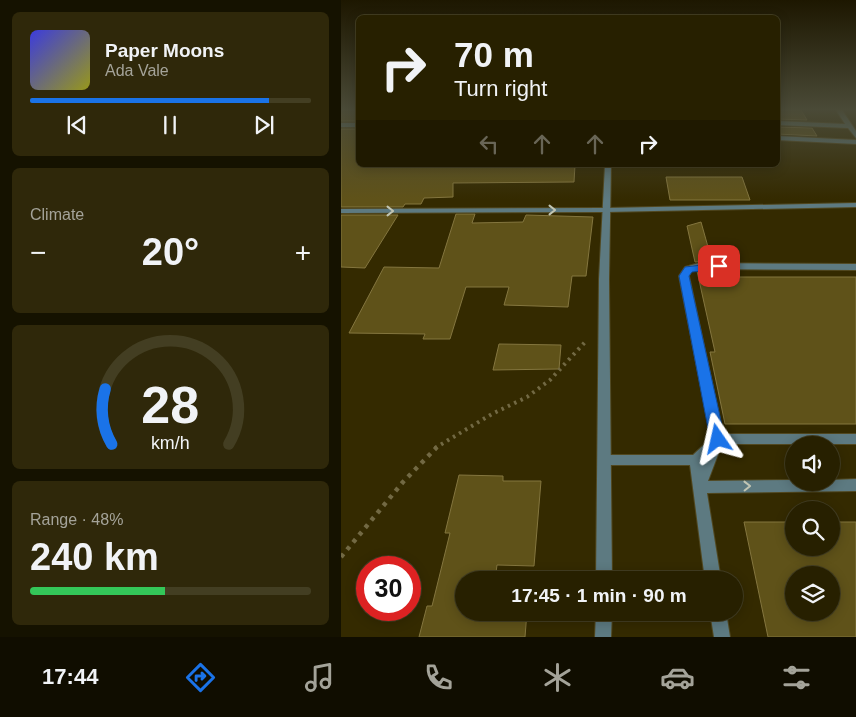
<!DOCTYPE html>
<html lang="en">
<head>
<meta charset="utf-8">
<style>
  body { margin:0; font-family:Arial,sans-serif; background:#2f280a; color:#f1f3f6; height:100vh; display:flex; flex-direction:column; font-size:19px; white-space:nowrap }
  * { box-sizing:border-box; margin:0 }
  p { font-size:16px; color:#a4a399 }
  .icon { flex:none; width:28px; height:28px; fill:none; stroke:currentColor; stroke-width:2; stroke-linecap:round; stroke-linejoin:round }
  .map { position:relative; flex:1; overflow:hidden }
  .panel { display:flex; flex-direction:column; gap:12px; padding:12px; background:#151200; width:341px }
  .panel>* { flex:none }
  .guide { position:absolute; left:15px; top:15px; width:424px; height:152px; border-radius:8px; box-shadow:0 2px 12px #0003,0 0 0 1px #433e22; background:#272000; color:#f1f3f6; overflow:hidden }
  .controls { position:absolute; left:444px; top:436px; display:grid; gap:10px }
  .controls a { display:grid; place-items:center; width:55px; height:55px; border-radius:50%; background:#272000; box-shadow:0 2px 12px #0003,0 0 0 1px #433e22; font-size:25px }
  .speed { position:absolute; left:15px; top:556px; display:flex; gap:10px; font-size:25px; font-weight:700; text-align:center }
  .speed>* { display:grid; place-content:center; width:65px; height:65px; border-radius:50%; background:#272000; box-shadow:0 2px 12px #0003,0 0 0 1px #433e22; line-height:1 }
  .speed .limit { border:8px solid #d22; background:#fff; color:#111 }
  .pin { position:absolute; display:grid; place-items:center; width:42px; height:42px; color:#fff; margin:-21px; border-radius:10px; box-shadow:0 2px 8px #0006 }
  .me { position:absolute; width:55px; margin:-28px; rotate:349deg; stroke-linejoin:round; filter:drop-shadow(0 0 4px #0008) }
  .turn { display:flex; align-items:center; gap:18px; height:105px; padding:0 15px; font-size:22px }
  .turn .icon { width:65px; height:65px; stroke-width:2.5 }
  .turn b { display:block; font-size:35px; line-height:42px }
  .lanes { display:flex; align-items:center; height:48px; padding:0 15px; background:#0003; justify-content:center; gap:25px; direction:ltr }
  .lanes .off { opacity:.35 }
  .big { font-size:38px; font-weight:700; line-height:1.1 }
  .panel .widget { flex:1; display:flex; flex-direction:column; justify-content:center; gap:8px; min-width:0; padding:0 18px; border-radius:8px; background:#2f280a }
  .panel .dial { align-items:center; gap:0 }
  .dial svg { height:130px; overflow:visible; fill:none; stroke:#433e22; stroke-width:7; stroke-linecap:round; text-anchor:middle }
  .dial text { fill:#f1f3f6; stroke:none }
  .song { display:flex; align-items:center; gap:15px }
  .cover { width:60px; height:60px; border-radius:8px; background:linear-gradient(135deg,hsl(240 70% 55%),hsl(60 70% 35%)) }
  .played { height:5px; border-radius:2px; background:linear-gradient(90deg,#1a73e8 85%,#433e22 85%) }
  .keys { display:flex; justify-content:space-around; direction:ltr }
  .heat { display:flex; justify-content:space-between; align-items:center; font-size:28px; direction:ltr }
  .charge { height:8px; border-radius:4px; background:linear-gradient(90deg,#34c759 48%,#433e22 0) }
  .trip { position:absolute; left:114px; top:571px; width:288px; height:50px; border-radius:25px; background:#272000; box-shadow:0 2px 12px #0003,0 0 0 1px #433e22; font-weight:700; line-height:50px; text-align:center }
  .tab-bar { display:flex; height:80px; justify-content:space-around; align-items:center; background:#100d00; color:#a4a399 }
  .tab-bar .icon { width:35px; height:35px }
  .tab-bar .selected { color:#1a73e8 }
  .tab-bar b { font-size:22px; color:#f1f3f6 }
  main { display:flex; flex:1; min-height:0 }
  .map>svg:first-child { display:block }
  .building { fill:#5f5219; stroke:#84763f; fill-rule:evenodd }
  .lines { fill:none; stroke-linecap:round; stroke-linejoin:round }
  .service-casing { stroke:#514820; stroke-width:2 }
  .minor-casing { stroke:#514820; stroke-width:2 }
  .tertiary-casing { stroke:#514820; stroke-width:2 }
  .path-far1 { stroke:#726943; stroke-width:4; stroke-dasharray:2.5 4.5; stroke-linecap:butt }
  .path { stroke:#726943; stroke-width:4.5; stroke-dasharray:4 5.5; stroke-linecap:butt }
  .service { fill:#5d7a81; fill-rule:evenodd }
  .minor { fill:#5d7a81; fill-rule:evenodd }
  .tertiary { fill:#5d7a81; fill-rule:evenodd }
  .oneway { stroke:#c1c5b3 }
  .route { fill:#1a73e8; stroke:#114b97 }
</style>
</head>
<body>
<main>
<section class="panel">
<div class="widget">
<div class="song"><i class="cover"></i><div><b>Paper Moons</b><p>Ada Vale</p></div></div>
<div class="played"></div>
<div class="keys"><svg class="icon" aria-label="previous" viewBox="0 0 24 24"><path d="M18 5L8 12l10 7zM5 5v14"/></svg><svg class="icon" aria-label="pause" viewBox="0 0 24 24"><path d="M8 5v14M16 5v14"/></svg><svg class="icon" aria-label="next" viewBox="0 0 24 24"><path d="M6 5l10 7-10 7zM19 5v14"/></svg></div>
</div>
<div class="widget"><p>Climate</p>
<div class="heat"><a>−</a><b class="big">20°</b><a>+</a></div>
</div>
<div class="widget dial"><svg viewBox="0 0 100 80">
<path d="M14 69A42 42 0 1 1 86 69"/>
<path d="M14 69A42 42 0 0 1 10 35" stroke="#1a73e8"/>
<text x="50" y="56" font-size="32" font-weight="700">28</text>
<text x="50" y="72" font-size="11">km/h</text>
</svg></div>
<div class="widget"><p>Range · 48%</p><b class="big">240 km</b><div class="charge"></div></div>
</section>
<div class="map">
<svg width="515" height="637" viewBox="0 0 515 637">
  <rect width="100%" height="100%" fill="#342a00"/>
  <path class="building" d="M 0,110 L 18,110 L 18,121 L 0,121 Z
    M 436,110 L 460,110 L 466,120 L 436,119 Z
    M 436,127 L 471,128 L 476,136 L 436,134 Z
    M 0,129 L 18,129 L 18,165 L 234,165 L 233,182 L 112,183 L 112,197 L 83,198 L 80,204 L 64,204 L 62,207 L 0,207 Z
    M 325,177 L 401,177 L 409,200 L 329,200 Z
    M 115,214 L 134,214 L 131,223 L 182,222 L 185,215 L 252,217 L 245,276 L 231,276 L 227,307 L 163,305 L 168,287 L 125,287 L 109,339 L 82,339 L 84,334 L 8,333 L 43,267 L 98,268 Z
    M 0,215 L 57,215 L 24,268 L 0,267 Z
    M 360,222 L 371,261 L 354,262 L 346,226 Z
    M 356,271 L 374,271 L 376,277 L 515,277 L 515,424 L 384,424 L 369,352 L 374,352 Z
    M 158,344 L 220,345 L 218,369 L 152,370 Z
    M 118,475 L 162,476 L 162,481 L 200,481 L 193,566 L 156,565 L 154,580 L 122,580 L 122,612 L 186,612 L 184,637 L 78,637 L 86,606 L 91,606 L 109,533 L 104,533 Z
    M 403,522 L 452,522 L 452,548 L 490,548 L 490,522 L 515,522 L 515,637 L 427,637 ZM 452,575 L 490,575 L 490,612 L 452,612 Z"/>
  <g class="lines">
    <defs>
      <path id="service" d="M 495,110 L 501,110 L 515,131 L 515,138 L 507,128 L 436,125 L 436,121 L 504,124 Z
        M 436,136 L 515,140 L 515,144 L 436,140 Z"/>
      <path id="minor" d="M 0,123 L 18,123 L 18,127 L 0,127 Z
        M 515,203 L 515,207 L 265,212 L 0,213 L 0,209 L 265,208 Z
        M 358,263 L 515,264 L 515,270 L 358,269 L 350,271 L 348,276 L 382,434 L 515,434 L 515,444 L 381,444 L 367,481 L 452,480 L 452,482 L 490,482 L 490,480 L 515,479 L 515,491 L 366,493 L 380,580 L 364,580 L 349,465 L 264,465 L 259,464 L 258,460 L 259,456 L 264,455 L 352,455 L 370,438 L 338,276 L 344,267 Z
        M 369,612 L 385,612 L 389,637 L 373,637 Z"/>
      <path id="tertiary" d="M 264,165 L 270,165 L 268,279 L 271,580 L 255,580 L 258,279 Z
        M 255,612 L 271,612 L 270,637 L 254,637 Z"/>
    </defs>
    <use href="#service" class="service-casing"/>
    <use href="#minor" class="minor-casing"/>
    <use href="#tertiary" class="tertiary-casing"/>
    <path class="path-far1" d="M 94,448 L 151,414 L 186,397 L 209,380 L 246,340"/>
    <path class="path" d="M 0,557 L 62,482 L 96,447"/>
    <use href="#service" class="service"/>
    <use href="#minor" class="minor"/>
    <use href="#tertiary" class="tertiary"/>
  </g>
  <defs><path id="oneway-chevron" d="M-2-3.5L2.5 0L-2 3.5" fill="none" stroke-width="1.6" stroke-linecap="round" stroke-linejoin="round" transform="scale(1.25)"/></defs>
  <g class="oneway">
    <use href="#oneway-chevron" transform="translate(211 210)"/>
    <use href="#oneway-chevron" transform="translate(49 211)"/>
    <use href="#oneway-chevron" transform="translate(406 486) rotate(-1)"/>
  </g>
  <linearGradient id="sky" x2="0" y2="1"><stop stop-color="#1d1700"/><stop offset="0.55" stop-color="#4a4a37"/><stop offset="1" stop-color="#4a4a37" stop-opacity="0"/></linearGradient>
  <rect width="515" height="199" fill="url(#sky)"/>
  <path class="route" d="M 378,263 L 382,264 L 382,269 L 351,272 L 348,276 L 384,439 L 382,443 L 372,443 L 369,439 L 338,276 L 344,267 Z"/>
</svg>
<div class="controls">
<a><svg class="icon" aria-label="sound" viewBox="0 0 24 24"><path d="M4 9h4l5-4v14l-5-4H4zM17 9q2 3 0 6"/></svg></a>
<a><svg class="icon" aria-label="search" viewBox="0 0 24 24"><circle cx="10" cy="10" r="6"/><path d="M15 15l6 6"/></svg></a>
<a><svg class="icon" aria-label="layers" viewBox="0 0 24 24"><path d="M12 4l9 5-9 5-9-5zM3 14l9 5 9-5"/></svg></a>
</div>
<div class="speed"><div class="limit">30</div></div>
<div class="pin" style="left:378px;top:266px;background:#d93025"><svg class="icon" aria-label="arrive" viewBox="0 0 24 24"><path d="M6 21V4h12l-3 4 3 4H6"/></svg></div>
<svg class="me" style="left:377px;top:439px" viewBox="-20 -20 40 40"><path d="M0-17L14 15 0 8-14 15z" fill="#1a73e8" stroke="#fff" stroke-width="4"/></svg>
<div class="trip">17:45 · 1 min · 90 m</div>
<div class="guide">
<div class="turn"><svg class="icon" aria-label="right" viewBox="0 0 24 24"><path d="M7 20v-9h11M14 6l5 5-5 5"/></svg><div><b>70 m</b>Turn right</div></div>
<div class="lanes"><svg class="icon off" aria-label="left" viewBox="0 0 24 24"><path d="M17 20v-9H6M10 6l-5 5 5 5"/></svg><svg class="icon off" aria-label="ahead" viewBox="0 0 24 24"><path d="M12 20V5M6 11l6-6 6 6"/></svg><svg class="icon off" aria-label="ahead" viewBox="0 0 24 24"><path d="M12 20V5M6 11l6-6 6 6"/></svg><svg class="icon" aria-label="right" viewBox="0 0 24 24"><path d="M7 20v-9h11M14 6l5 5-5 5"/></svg></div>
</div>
</div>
</main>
<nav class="tab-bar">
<b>17:44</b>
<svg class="icon selected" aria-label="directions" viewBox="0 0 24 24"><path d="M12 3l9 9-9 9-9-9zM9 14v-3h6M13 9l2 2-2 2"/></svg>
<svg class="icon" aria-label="music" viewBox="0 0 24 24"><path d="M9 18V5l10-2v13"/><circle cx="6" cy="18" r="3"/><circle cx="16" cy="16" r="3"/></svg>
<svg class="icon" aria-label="phone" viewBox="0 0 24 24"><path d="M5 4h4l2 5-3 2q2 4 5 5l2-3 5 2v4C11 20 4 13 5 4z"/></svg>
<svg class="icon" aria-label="climate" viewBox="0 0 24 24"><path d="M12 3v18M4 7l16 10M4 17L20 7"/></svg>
<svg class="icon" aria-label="car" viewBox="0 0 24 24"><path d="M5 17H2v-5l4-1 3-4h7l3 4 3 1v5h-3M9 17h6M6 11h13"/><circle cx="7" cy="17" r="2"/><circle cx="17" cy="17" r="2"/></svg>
<svg class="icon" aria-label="filters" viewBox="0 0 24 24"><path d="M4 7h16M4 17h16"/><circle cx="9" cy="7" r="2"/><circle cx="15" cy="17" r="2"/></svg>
</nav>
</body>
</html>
